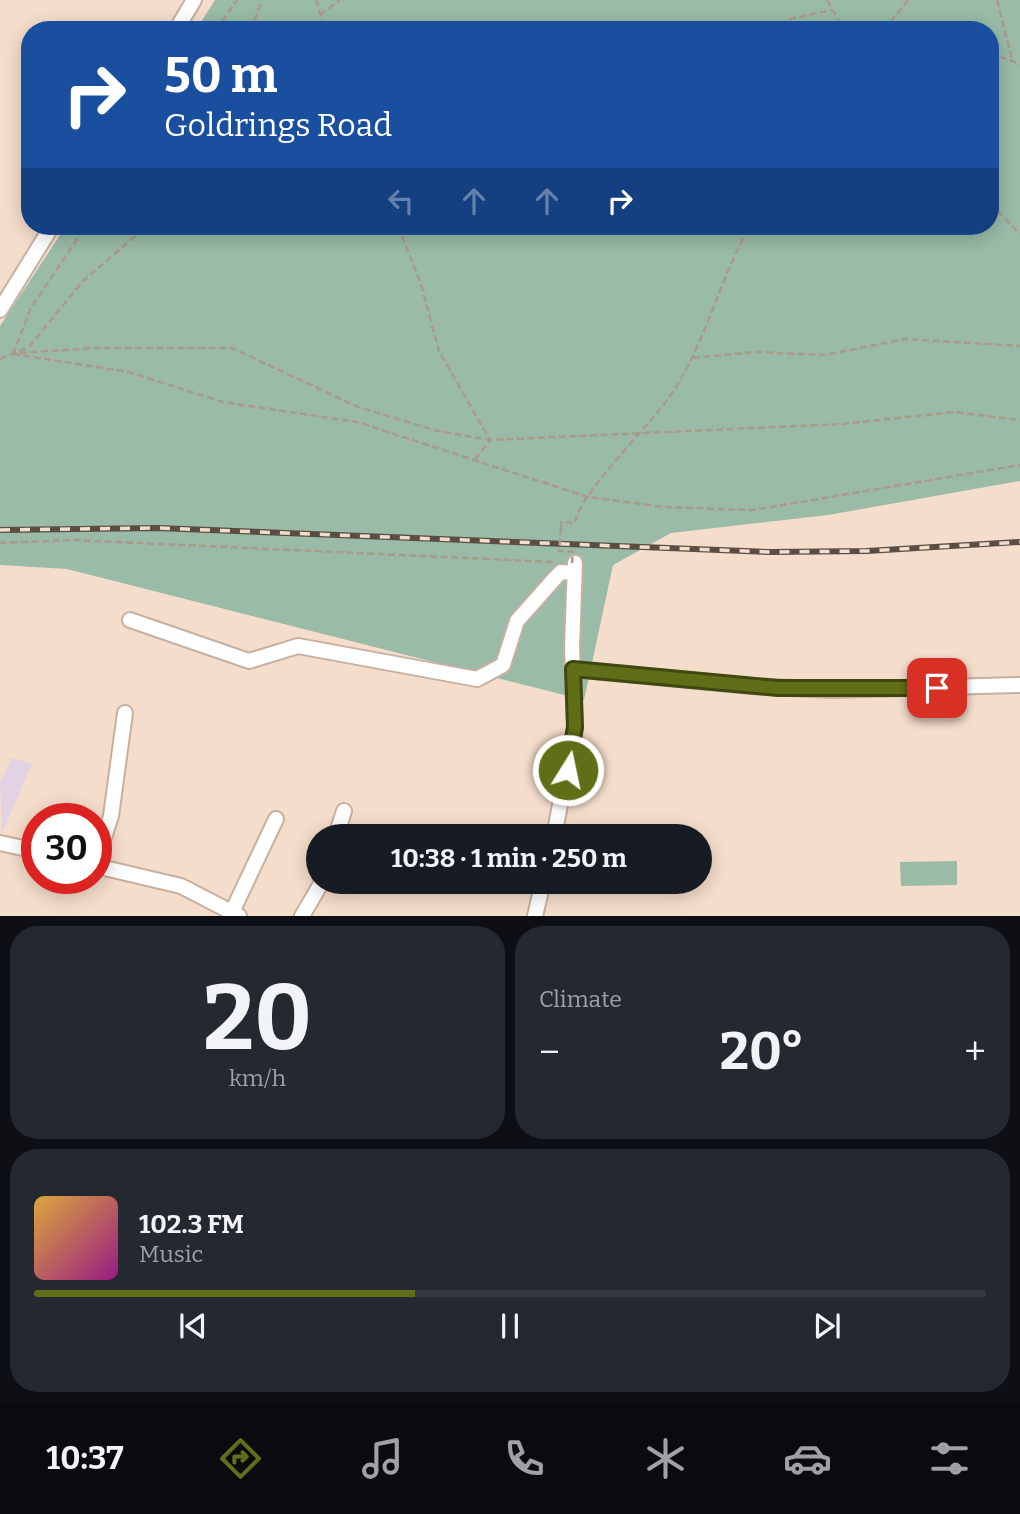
<!DOCTYPE html>
<html lang="en">
<head>
<meta charset="utf-8">
<style>
  body { margin:0; font-family:Bitter,serif; background:#242831; color:#f1f3f6; height:100vh; display:flex; flex-direction:column; font-size:26px; white-space:nowrap }
  * { box-sizing:border-box; margin:0 }
  p { font-size:23px; color:#9ea1a6 }
  .icon { flex:none; width:38px; height:38px; fill:none; stroke:currentColor; stroke-width:2; stroke-linecap:round; stroke-linejoin:round }
  .map { position:relative; height:916px; overflow:hidden }
  .details { display:flex; flex-direction:column; gap:10px; padding:10px; background:#0d0f14; flex:1 }
  .details>* { flex:none }
  .banner { position:absolute; left:21px; top:21px; width:978px; height:214px; border-radius:28px; box-shadow:0 4px 18px #0003; background:#1a4fa0; color:#fff; overflow:hidden }
  .speed { position:absolute; left:21px; top:803px; display:flex; gap:14px; font-size:35px; font-weight:700; text-align:center }
  .speed>* { display:grid; place-content:center; width:91px; height:91px; border-radius:50%; background:#171b24; box-shadow:0 4px 18px #0003; line-height:1 }
  .speed .limit { border:10px solid #d22; background:#fff; color:#111 }
  .pin { position:absolute; display:grid; place-items:center; width:60px; height:60px; color:#fff; margin:-30px; border-radius:14px; box-shadow:0 4px 10px #0006 }
  .me { position:absolute; width:77px; margin:-38px; rotate:10deg; stroke-linejoin:round; filter:drop-shadow(0 0 5px #0008) }
  .turn { display:flex; align-items:center; gap:24px; height:147px; padding:0 28px; font-size:32px }
  .turn .icon { width:91px; height:91px; stroke-width:2.5 }
  .turn b { display:block; font-size:49px; line-height:60px }
  .lanes { display:flex; align-items:center; height:66px; padding:0 28px; background:#0003; justify-content:center; gap:35px; direction:ltr }
  .lanes .off { opacity:.35 }
  .big { font-size:52px; font-weight:700; line-height:1.1 }
  .details .tile { flex:1; display:flex; flex-direction:column; justify-content:center; gap:10px; min-width:0; padding:0 24px; border-radius:28px; background:#242831 }
  .details .dial { align-items:center; gap:0 }
  .dial b { font-size:91px; line-height:1 }
  .song { display:flex; align-items:center; gap:21px }
  .cover { width:84px; height:84px; border-radius:10px; background:linear-gradient(135deg,hsl(40 70% 55%),hsl(310 70% 35%)) }
  .played { height:7px; border-radius:4px; background:linear-gradient(90deg,#616e18 40%,#363941 40%) }
  .keys { display:flex; justify-content:space-around; direction:ltr }
  .heat { display:flex; justify-content:space-between; align-items:center; font-size:38px; direction:ltr }
  .details .tiles { flex:1; display:grid; gap:10px; grid-template-columns:1fr 1fr }
  .tile:last-child { grid-column:span 2 }
  .trip { position:absolute; left:306px; top:824px; width:406px; height:70px; border-radius:35px; background:#171b24; box-shadow:0 4px 18px #0003; font-weight:700; line-height:70px; text-align:center }
  .menu { display:flex; height:112px; justify-content:space-around; align-items:center; background:#090b0e; color:#9ea1a6 }
  .menu .icon { width:49px; height:49px }
  .menu .active { color:#616e18 }
  .menu b { font-size:32px; color:#f1f3f6 }
  .map>svg:first-child { display:block }
  .commercial { fill:#e3d2e3 }
  .green { fill:#99bba7 }
  .lines { fill:none; stroke-linecap:round; stroke-linejoin:round }
  .minor-casing { stroke:#c7b0a0; stroke-width:18 }
  .path { stroke:#ab998c; stroke-width:2.5; stroke-dasharray:7 3.5; stroke-linecap:butt }
  .minor { stroke:#fff; stroke-width:14 }
  .rail-casing { stroke:#594d45; stroke-width:6 }
  .rail { stroke:#f5ddcb; stroke-width:3.5; stroke-dasharray:10; stroke-linecap:butt }
  .path-bridge { stroke:#ab998c; stroke-width:2.5; stroke-dasharray:7 3.5; stroke-linecap:butt }
  .route-casing { stroke:#3f4810; stroke-width:18 }
  .route { stroke:#616e18; stroke-width:12 }
</style>
</head>
<body>
<div class="map">
<svg width="1020" height="916" viewBox="0 0 1020 916">
  <rect width="100%" height="100%" fill="#f5ddcb"/>
  <path class="commercial" d="M 12,758 L 32,764 L 2,833 L 0,783 Z"/>
  <path class="green" d="M 215,0 L 1020,0 L 1020,481 L 828,515 L 671,533 L 613,565 L 584,700 L 67,569 L 0,565 L 0,326 L 66,226 L 990,226 L 990,30 L 196,30 Z
    M 957,861 L 957,885 L 901,886 L 900,862 Z"/>
  <g class="lines">
    <defs>
      <path id="minor" d="M 176,30 L 194,0
        M 0,310 L 52,226
        M 130,620 L 249,661 L 298,646 L 477,679 L 503,665 L 517,621 L 556,577 L 561,572 L 574,573
        M 573,669 L 751,686 L 831,690 L 1020,685
        M 336,836 L 344,811
        M 554,836 L 575,727 L 572,647 L 575,563
        M 0,843 L 37,851
        M 96,862 L 111,816 L 125,713
        M 96,866 L 181,886 L 239,916
        M 232,912 L 276,819
        M 302,916 L 322,882
        M 535,916 L 543,882"/>
    </defs>
    <use href="#minor" class="minor-casing"/>
    <path class="path" d="M 316,0 L 325,30
      M 827,0 L 844,30
      M 997,0 L 1012,60
      M 320,15 L 340,0
      M 216,30 L 237,0
      M 251,30 L 262,0
      M 771,30 L 793,18 L 832,10
      M 884,30 L 908,0
      M 990,53 L 1020,64
      M 990,203 L 1020,234
      M 398,226 L 421,284 L 439,351 L 490,440 L 474,461
      M 20,353 L 94,348 L 232,348 L 358,407 L 438,431 L 490,440 L 843,424 L 954,412 L 1020,420
      M 13,354 L 129,372 L 223,402 L 357,422 L 588,497 L 664,507 L 753,510 L 1020,465
      M 13,354 L 31,308 L 86,226
      M 693,358 L 754,352 L 825,355 L 905,339 L 1020,346
      M 0,359 L 29,347 L 83,281 L 134,237 L 141,226
      M 561,528 L 561,522 L 575,523 C 578,495 649,426 668,399 C 705,347 718,281 750,226
      M 0,543 L 74,540 L 553,562"/>
    <use href="#minor" class="minor"/>
    <defs>
      <path id="rail" d="M 0,530 L 158,528 L 770,552 L 867,551 L 1020,542"/>
    </defs>
    <use href="#rail" class="rail-casing"/>
    <use href="#rail" class="rail"/>
    <path class="path-bridge" d="M 561,528 L 559,551 L 573,552 L 572,563"/>
  </g>
  <g class="lines">
    <defs>
      <path id="route" d="M 568,770 L 575,727 L 573,669 L 778,688 L 937,688"/>
    </defs>
    <use href="#route" class="route-casing"/>
    <use href="#route" class="route"/>
  </g>
</svg>
<div class="speed"><div class="limit">30</div></div>
<div class="pin" style="left:937px;top:688px;background:#d93025"><svg class="icon" aria-label="arrive" viewBox="0 0 24 24"><path d="M6 21V4h12l-3 4 3 4H6"/></svg></div>
<svg class="me" style="left:568px;top:770px" viewBox="-20 -20 40 40"><circle r="17" fill="#616e18" stroke="#fff" stroke-width="3"/><path d="M0-11L8 9 0 5-8 9z" fill="#fff"/></svg>
<div class="trip">10:38 · 1 min · 250 m</div>
<div class="banner">
<div class="turn"><svg class="icon" aria-label="right" viewBox="0 0 24 24"><path d="M7 20v-9h11M14 6l5 5-5 5"/></svg><div><b>50 m</b>Goldrings Road</div></div>
<div class="lanes"><svg class="icon off" aria-label="left" viewBox="0 0 24 24"><path d="M17 20v-9H6M10 6l-5 5 5 5"/></svg><svg class="icon off" aria-label="ahead" viewBox="0 0 24 24"><path d="M12 20V5M6 11l6-6 6 6"/></svg><svg class="icon off" aria-label="ahead" viewBox="0 0 24 24"><path d="M12 20V5M6 11l6-6 6 6"/></svg><svg class="icon" aria-label="right" viewBox="0 0 24 24"><path d="M7 20v-9h11M14 6l5 5-5 5"/></svg></div>
</div>
</div>
<section class="details">
<div class="tiles">
<div class="tile dial"><b>20</b><p>km/h</p></div>
<div class="tile"><p>Climate</p>
<div class="heat"><a>−</a><b class="big">20°</b><a>+</a></div>
</div>
<div class="tile">
<div class="song"><i class="cover"></i><div><b>102.3 FM</b><p>Music</p></div></div>
<div class="played"></div>
<div class="keys"><svg class="icon" aria-label="previous" viewBox="0 0 24 24"><path d="M18 5L8 12l10 7zM5 5v14"/></svg><svg class="icon" aria-label="pause" viewBox="0 0 24 24"><path d="M8 5v14M16 5v14"/></svg><svg class="icon" aria-label="next" viewBox="0 0 24 24"><path d="M6 5l10 7-10 7zM19 5v14"/></svg></div>
</div>
</div>
</section>
<nav class="menu">
<b>10:37</b>
<svg class="icon active" aria-label="directions" viewBox="0 0 24 24"><path d="M12 3l9 9-9 9-9-9zM9 14v-3h6M13 9l2 2-2 2"/></svg>
<svg class="icon" aria-label="music" viewBox="0 0 24 24"><path d="M9 18V5l10-2v13"/><circle cx="6" cy="18" r="3"/><circle cx="16" cy="16" r="3"/></svg>
<svg class="icon" aria-label="phone" viewBox="0 0 24 24"><path d="M5 4h4l2 5-3 2q2 4 5 5l2-3 5 2v4C11 20 4 13 5 4z"/></svg>
<svg class="icon" aria-label="climate" viewBox="0 0 24 24"><path d="M12 3v18M4 7l16 10M4 17L20 7"/></svg>
<svg class="icon" aria-label="car" viewBox="0 0 24 24"><path d="M5 17H2v-5l4-1 3-4h7l3 4 3 1v5h-3M9 17h6M6 11h13"/><circle cx="7" cy="17" r="2"/><circle cx="17" cy="17" r="2"/></svg>
<svg class="icon" aria-label="filters" viewBox="0 0 24 24"><path d="M4 7h16M4 17h16"/><circle cx="9" cy="7" r="2"/><circle cx="15" cy="17" r="2"/></svg>
</nav>
</body>
</html>
